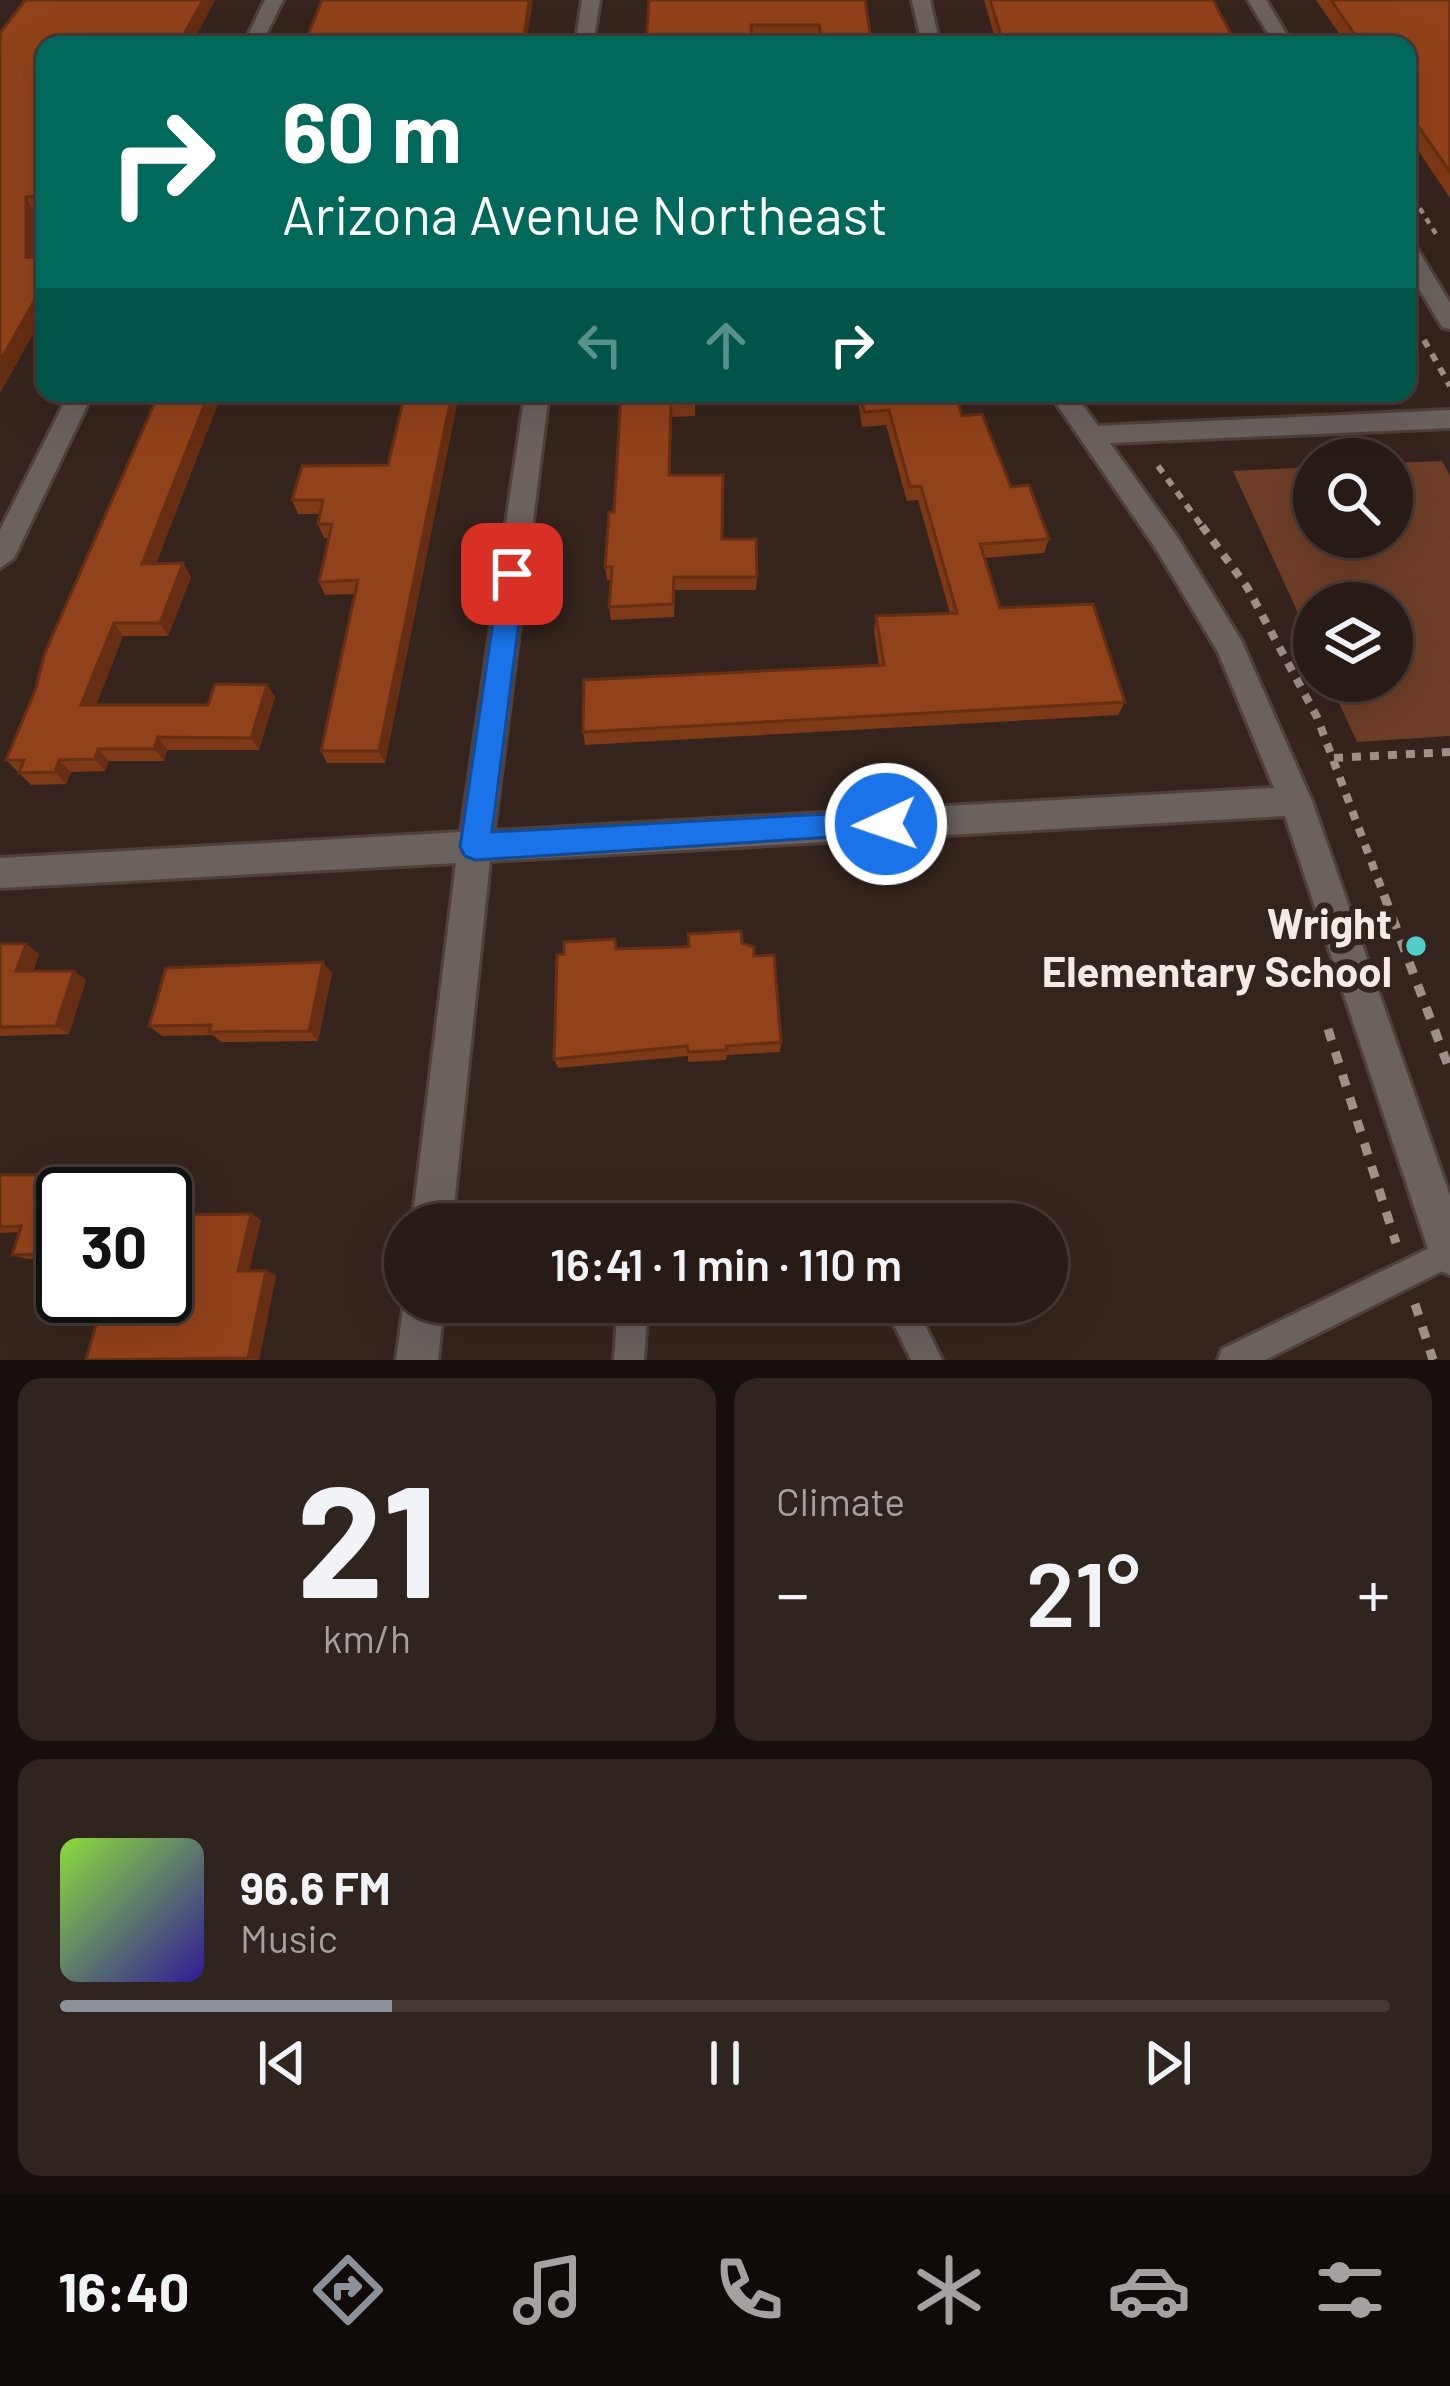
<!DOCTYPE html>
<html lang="en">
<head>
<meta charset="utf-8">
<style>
  body { margin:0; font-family:Barlow,sans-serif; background:#30241f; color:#f1f3f6; height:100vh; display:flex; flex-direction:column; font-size:45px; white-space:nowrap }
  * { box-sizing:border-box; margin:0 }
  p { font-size:39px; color:#a5a1a1 }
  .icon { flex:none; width:66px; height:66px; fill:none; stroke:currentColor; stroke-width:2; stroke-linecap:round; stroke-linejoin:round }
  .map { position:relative; height:1360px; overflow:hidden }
  .panel { display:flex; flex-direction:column; gap:18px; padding:18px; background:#160f0c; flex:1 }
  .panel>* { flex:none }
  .hud { position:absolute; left:36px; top:36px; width:1380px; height:366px; border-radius:24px; box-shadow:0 12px 48px #0002,0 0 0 3px #443935; background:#00695c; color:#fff; overflow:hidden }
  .controls { position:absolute; left:1293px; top:438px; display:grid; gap:24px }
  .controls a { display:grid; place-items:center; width:120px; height:120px; border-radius:50%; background:#281b16; box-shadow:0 12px 48px #0002,0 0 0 3px #443935; font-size:60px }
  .speed { position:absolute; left:36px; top:1167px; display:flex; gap:24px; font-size:60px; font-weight:700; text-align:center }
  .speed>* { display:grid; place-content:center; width:156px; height:156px; border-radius:50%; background:#281b16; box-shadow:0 12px 48px #0002,0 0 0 3px #443935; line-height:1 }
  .speed .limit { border:6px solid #111; border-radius:18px; background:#fff; color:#111 }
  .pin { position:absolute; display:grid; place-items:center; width:102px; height:102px; color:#fff; margin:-51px; border-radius:24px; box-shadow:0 6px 18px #0006 }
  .me { position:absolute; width:132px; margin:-66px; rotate:267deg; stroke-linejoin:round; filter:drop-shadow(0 0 9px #0008) }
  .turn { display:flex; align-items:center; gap:42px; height:252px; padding:0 48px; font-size:54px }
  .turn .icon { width:156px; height:156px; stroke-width:2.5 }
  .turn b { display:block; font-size:84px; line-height:102px }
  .lanes { display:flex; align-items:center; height:114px; padding:0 48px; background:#0003; justify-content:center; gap:60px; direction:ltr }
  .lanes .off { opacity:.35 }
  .big { font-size:90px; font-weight:600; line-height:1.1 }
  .panel .widget { flex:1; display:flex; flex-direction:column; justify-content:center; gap:18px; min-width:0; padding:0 42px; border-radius:24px; background:#30241f }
  .panel .dial { align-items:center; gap:0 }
  .dial b { font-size:156px; line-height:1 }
  .song { display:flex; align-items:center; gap:36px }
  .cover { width:144px; height:144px; border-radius:18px; background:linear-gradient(135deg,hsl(90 70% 55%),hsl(250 70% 35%)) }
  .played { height:12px; border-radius:6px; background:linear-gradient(90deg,#8c9099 25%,#443935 25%) }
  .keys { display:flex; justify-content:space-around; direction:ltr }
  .heat { display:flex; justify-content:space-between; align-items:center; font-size:66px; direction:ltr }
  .panel .tiles { flex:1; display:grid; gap:18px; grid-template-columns:1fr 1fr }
  .widget:last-child { grid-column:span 2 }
  .trip { position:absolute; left:384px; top:1203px; width:684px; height:120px; border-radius:60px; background:#281b16; box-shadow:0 12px 48px #0002,0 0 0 3px #443935; font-weight:600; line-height:120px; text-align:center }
  .tabs { display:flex; height:192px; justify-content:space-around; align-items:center; background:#100b09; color:#a5a1a1 }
  .tabs .icon { width:84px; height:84px }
  .tabs .on { color:#8c9099 }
  .tabs b { font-size:54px; color:#f1f3f6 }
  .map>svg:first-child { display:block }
  .green { fill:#6e3d27 }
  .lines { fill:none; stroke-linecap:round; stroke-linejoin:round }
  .lane-casing { stroke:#504039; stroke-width:6 }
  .street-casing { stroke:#504039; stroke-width:6 }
  .path-far3 { stroke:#9d8f89; stroke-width:4.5; stroke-dasharray:6 6; stroke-linecap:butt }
  .path-far2 { stroke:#9d8f89; stroke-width:6; stroke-dasharray:8 8; stroke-linecap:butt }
  .path-far1 { stroke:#9d8f89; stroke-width:8; stroke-dasharray:9 9; stroke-linecap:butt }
  .path { stroke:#9d8f89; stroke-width:9; stroke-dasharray:12 12; stroke-linecap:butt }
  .lane { fill:#6b625e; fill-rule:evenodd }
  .street { fill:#6b625e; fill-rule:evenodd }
  .wall { fill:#7e3916 }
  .shaded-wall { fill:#662e12 }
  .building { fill:#92421a; stroke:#662e12; stroke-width:3 }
  .route { fill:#1a73e8; stroke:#114b97; stroke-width:3 }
  .poi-dot { fill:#52cdcc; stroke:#35241d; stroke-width:4.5 }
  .labels { text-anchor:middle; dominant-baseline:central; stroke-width:12; stroke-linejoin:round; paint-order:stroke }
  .poi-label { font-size:42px; font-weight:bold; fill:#f5eae5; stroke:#35241d; text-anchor:end }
</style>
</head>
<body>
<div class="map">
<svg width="1450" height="1360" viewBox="0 0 1450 1360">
  <rect width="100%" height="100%" fill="#35241d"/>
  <path class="green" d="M 1442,461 L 1450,475 L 1450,736 L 1357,742 L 1329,681 L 1392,681 L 1392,603 L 1314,603 L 1314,648 L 1233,471 L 1314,467 L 1314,537 L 1392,537 L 1392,463 Z"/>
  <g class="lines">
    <defs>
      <path id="lane" d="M 1450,1238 L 1450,1267 L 1265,1360 L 1218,1360 L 1222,1349 Z
        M 618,1302 L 648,1302 L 644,1360 L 614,1360 Z
        M 883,1302 L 914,1302 L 942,1360 L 911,1360 Z"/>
      <path id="street" d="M 265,0 L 283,0 L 261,45 L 243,45 Z
        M 582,0 L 600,0 L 593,45 L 575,45 Z
        M 912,0 L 930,0 L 940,45 L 922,45 Z
        M 1248,0 L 1266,0 L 1293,45 L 1275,45 Z
        M 1407,243 L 1415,245 L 1450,303 L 1450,329 L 1442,327 L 1407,269 Z
        M 69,393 L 93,393 L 14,558 L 0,568 L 0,530 Z
        M 525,393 L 549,393 L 494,831 L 1274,788 L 1218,652 L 1156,549 L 1049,393 L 1074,393 L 1098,426 L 1450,410 L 1450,428 L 1110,443 L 1176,535 L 1241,640 L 1312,801 L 1450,1196 L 1450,1275 L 1436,1269 L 1430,1255 L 1285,816 L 490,861 L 452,1224 L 412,1224 L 456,863 L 0,888 L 0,858 L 461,832 Z
        M 405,1295 L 405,1302 L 444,1302 L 438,1360 L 396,1360 Z"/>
    </defs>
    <use href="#lane" class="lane-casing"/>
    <use href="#street" class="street-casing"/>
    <path class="path-far3" d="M 1407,188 L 1436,234"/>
    <path class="path-far2" d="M 1424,340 L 1450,386
      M 1158,466 L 1204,529"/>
    <path class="path-far1" d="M 1202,526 L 1247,587 L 1317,717 L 1385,898
      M 1334,758 L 1450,752"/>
    <path class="path" d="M 1384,895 L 1450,1071
      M 1328,1029 L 1396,1243
      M 1415,1304 L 1433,1360"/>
    <use href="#lane" class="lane"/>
    <use href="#street" class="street"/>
  </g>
  <path class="wall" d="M 25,0 L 215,0 L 191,45 L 45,45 L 45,211 L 34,212 L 35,257 L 45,312 L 0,393 L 0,33 Z
    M 865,0 L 872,45 L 819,45 L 818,38 L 752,38 L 646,45 Z
    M 984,0 L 1213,0 L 1237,45 L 997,45 Z
    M 1316,0 L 1450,0 L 1450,198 L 1407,134 L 1407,45 L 1347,45 Z
    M 222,393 L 156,563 L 183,563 L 191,577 L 168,636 L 123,636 L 96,705 L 208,705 L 267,685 L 275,697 L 259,750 L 167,750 L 164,761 L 109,761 L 105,771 L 71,772 L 66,784 L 31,785 L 6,760 Z
    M 362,393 L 459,393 L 385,763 L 327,763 L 321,751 L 355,594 L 325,595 L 319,582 L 329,538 L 324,538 L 318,524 L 320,514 L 298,514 L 292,500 L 388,465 L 404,395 L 363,396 Z
    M 621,393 L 695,393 L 695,416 L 672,417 L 670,475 L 722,539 L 757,577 L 756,590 L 675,590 L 674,617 L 611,620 L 609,607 L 611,580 L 607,580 L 605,567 L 614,512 Z
    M 857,393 L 955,393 L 962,416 L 1049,539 L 1044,553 L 984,558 L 1000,608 L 1125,702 L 1118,715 L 585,745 L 583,732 L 879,665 L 874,630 L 876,616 L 950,613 L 918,500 L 907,501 L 886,425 L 862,427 Z
    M 615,939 L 617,949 L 742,943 L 754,956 L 781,1042 L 780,1052 L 727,1055 L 726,1060 L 688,1062 L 688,1056 L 558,1068 L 554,1059 L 564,954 Z
    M 0,944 L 26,944 L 39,954 L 33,971 L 74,971 L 86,980 L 69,1034 L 0,1036 Z
    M 332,973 L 318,1041 L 221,1042 L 213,1035 L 162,1036 L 149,1026 Z
    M 0,1175 L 129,1181 L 63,1194 L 63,1259 L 27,1259 L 12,1255 L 19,1232 L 0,1233 Z
    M 251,1214 L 261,1220 L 249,1271 L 266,1271 L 276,1275 L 259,1360 L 86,1360 Z"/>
  <path class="shaded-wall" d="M 203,0 L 215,0 L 191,45 L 178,45 Z
    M 529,0 L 533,0 L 526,45 L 523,45 Z
    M 26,197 L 34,212 L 35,272 L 26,257 Z
    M 45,282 L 45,312 L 0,393 L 0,361 Z
    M 209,393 L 222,393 L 151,577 L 142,564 Z
    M 452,393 L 459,393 L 385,763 L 379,751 Z
    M 183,563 L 191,577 L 168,636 L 160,623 Z
    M 114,623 L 123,636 L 91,718 L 81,705 Z
    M 267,685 L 275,697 L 259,750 L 251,738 Z
    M 158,737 L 167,750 L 164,761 L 154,749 Z
    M 98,749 L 109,761 L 105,771 L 95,759 Z
    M 59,760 L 71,772 L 66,784 L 55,772 Z
    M 26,944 L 39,954 L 29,980 L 16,971 Z
    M 323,962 L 332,973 L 318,1041 L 309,1031 Z
    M 74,971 L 86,980 L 69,1034 L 56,1026 Z
    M 116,1175 L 129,1181 L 125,1194 L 111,1194 Z
    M 251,1214 L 261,1220 L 248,1275 L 238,1271 Z
    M 266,1271 L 276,1275 L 259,1360 L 248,1358 Z"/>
  <path class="building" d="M 25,0 L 203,0 L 178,45 L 45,45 L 45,196 L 26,197 L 26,257 L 45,257 L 45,282 L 0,361 L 0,33 Z
    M 322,0 L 529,0 L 523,45 L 304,45 Z
    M 649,0 L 865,0 L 872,45 L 822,45 L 819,25 L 751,25 L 752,45 L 646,45 Z
    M 990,0 L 1213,0 L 1237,45 L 1004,45 Z
    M 1331,0 L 1450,0 L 1450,172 L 1407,110 L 1407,45 L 1362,45 Z
    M 159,393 L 209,393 L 142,564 L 183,563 L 160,623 L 114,623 L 81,705 L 208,705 L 215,684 L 267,685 L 251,738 L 158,737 L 154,749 L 98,749 L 95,759 L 59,760 L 55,772 L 19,773 L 24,760 L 6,760 L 36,688 L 44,655 Z
    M 405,393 L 452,393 L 379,751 L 321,751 L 358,580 L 319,582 L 332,524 L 318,524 L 323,500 L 292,500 L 302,466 L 388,465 Z
    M 621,393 L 695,393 L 695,402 L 671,403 L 669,475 L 723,475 L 722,539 L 756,539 L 757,577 L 674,577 L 673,604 L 609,607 L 612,567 L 605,567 L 609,512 L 614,512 Z
    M 861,393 L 955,393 L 962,416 L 982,414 L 1011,487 L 1029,485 L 1049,539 L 980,544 L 1000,608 L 1093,604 L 1125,702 L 583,732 L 584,680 L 884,665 L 876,616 L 957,613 L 921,486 L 910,487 L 889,410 L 864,412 Z
    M 741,931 L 742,943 L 754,947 L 754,956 L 774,955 L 781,1042 L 726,1046 L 727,1050 L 688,1052 L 687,1046 L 554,1059 L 557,955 L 564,954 L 564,942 L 615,939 L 616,949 L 684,947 L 689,946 L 688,934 Z
    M 0,944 L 26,944 L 16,971 L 74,971 L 56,1026 L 0,1027 Z
    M 323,962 L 309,1031 L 209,1032 L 211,1025 L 149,1026 L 166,968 Z
    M 0,1175 L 116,1175 L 111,1194 L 63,1194 L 63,1254 L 12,1255 L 21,1226 L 0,1227 Z
    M 251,1214 L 238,1271 L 266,1271 L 248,1358 L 86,1360 L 104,1296 L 165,1296 L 165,1215 Z"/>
  <path class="route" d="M 512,565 L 525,574 L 492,832 L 886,811 L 896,814 L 900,824 L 896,833 L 475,860 L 465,856 L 460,847 L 500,574 Z"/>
  <circle class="poi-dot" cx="1416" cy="946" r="12"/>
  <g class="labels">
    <g class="poi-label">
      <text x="1392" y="922">Wright<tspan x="1392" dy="48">Elementary School</tspan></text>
    </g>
  </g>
</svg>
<div class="controls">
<a><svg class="icon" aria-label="search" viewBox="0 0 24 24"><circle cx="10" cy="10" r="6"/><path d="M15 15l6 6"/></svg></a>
<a><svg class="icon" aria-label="layers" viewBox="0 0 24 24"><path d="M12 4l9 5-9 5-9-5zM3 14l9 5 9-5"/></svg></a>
</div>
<div class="speed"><div class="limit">30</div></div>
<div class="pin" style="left:512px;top:574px;background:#d93025"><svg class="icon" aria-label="arrive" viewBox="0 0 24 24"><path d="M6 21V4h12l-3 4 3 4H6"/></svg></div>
<svg class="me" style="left:886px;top:824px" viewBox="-20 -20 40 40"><circle r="17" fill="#1a73e8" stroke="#fff" stroke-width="3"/><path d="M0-11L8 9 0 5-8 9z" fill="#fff"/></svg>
<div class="trip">16:41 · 1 min · 110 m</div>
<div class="hud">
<div class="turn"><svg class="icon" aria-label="right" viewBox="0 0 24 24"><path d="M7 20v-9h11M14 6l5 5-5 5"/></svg><div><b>60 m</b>Arizona Avenue Northeast</div></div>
<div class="lanes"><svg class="icon off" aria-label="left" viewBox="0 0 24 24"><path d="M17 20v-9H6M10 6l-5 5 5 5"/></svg><svg class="icon off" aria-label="ahead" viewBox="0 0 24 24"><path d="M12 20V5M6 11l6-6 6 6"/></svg><svg class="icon" aria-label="right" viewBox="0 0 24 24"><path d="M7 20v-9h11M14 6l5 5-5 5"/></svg></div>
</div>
</div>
<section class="panel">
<div class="tiles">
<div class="widget dial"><b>21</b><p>km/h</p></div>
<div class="widget"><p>Climate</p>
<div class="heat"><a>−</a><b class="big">21°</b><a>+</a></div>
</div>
<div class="widget">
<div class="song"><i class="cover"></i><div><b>96.6 FM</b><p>Music</p></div></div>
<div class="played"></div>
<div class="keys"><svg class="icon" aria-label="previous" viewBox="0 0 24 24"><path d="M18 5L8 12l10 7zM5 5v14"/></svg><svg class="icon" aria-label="pause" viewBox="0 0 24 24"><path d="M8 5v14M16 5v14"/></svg><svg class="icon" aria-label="next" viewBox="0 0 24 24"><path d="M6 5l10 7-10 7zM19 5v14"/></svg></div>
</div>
</div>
</section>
<nav class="tabs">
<b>16:40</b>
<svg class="icon on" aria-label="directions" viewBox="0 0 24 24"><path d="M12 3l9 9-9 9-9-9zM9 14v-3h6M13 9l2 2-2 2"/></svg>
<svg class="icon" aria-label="music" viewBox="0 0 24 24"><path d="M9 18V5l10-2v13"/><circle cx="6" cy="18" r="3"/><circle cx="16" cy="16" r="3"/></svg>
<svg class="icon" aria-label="phone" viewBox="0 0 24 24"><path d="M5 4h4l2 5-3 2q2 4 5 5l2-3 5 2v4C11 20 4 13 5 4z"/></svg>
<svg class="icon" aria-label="climate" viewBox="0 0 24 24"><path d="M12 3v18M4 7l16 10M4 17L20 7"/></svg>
<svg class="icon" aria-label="car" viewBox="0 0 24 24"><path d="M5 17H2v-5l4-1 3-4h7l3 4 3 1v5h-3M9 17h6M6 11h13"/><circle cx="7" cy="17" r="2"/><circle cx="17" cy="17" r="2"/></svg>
<svg class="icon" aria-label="filters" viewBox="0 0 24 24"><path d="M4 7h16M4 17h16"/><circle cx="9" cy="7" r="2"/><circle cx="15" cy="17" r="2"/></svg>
</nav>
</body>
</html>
